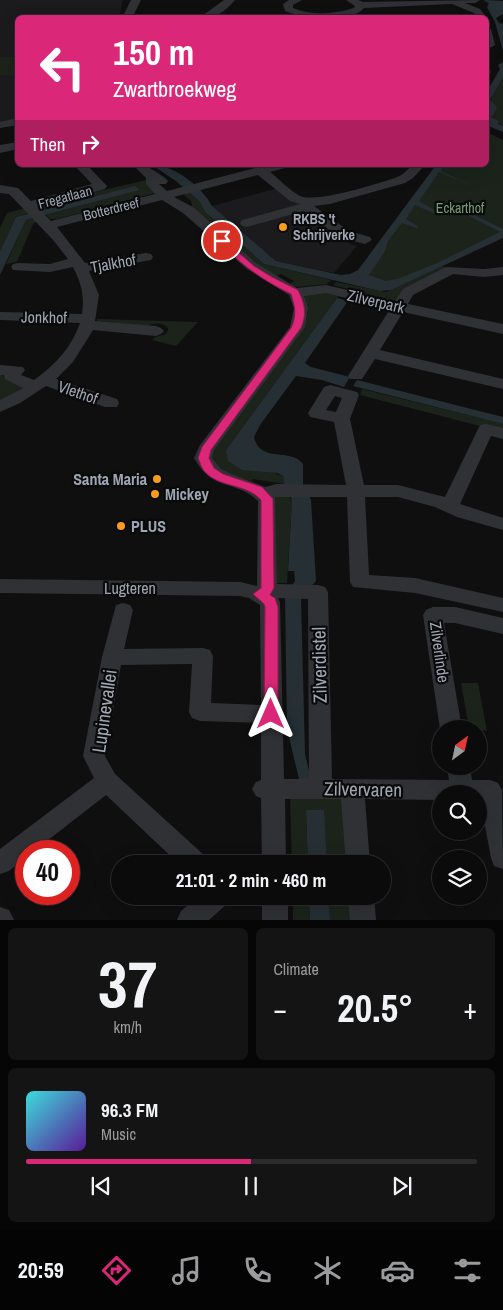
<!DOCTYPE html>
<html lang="en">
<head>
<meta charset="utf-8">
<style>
  body { margin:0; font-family:"Archivo Narrow",sans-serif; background:#141415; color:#f1f3f6; height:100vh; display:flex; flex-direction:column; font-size:19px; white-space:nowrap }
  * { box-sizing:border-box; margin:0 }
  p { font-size:16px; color:#9a9b9d }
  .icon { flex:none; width:28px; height:28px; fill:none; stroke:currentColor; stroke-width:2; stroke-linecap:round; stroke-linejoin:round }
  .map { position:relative; height:920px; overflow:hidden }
  .sheet { display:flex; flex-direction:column; gap:8px; padding:8px; background:#060607; flex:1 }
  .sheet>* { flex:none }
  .guide { position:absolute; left:15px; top:15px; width:474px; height:152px; border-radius:8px; box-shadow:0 5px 20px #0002,0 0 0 1px #2b2b2d; background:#db2777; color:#fff; overflow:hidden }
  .needle { width:32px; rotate:33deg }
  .controls { position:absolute; left:432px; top:720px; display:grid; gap:10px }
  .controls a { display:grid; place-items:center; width:55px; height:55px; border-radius:50%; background:#0b0b0c; box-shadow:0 5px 20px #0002,0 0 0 1px #2b2b2d; font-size:25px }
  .speed { position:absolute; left:15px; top:840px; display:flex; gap:10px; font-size:25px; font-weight:700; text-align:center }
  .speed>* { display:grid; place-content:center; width:65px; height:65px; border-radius:50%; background:#0b0b0c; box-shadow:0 5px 20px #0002,0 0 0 1px #2b2b2d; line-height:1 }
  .speed .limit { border:8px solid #d22; background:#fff; color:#111 }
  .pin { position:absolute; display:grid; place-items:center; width:42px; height:42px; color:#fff; margin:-21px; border:2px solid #fff; border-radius:50%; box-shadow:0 1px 5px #0007 }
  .me { position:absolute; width:55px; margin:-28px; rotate:0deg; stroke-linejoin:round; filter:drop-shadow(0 0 4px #0008) }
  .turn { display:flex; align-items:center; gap:18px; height:105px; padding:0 15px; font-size:22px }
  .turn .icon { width:65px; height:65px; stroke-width:2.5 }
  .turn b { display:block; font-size:35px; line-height:42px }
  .then { display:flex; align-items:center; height:48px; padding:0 15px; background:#0003; gap:10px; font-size:19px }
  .big { font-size:38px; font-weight:700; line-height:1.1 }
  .sheet .tile { flex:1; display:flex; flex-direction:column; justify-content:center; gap:8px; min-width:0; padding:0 18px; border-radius:8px; background:#141415 }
  .sheet .dial { align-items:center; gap:0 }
  .dial b { font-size:65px; line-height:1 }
  .song { display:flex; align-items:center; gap:15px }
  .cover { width:60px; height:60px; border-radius:8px; background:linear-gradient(135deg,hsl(180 70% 55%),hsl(270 70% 35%)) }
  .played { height:5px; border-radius:2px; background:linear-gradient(90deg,#db2777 50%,#2b2b2d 50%) }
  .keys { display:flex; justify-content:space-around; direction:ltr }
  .heat { display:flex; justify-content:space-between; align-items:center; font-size:28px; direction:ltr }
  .sheet .tiles { flex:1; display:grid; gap:8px; grid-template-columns:1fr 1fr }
  .tile:last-child { grid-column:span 2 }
  .trip { position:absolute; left:111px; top:855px; width:280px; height:50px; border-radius:25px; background:#0b0b0c; box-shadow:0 5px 20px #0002,0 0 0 1px #2b2b2d; font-weight:700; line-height:50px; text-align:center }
  .tabs { display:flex; height:80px; justify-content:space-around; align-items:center; background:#040405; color:#9a9b9d }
  .tabs .icon { width:35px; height:35px }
  .tabs .current { color:#db2777 }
  .tabs b { font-size:22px; color:#f1f3f6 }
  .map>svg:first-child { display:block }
  .built { fill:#1b1b1d }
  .green { fill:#1b231b }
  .water { fill:#252f34 }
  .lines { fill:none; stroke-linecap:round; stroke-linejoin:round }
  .minor { fill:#303135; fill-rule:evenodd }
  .route { fill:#db2777; stroke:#8e194d }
  .poi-dot { fill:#f99c1d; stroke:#0a0a0b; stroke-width:2 }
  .labels { text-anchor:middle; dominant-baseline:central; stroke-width:4.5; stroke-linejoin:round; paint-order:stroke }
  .far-street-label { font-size:14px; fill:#9fa6b2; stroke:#0a0a0b }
  .far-park-label { font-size:14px; fill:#769e75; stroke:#0a0a0b }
  .far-poi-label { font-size:14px; font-weight:bold; fill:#9fa6b2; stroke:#0a0a0b; text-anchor:start }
  .street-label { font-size:16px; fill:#9fa6b2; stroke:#0a0a0b }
  .poi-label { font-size:16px; font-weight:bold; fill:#9fa6b2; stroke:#0a0a0b; text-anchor:start }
  .near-street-label { font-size:19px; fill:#9fa6b2; stroke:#0a0a0b }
</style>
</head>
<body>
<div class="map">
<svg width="503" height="920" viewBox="0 0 503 920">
  <rect width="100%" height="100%" fill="#0f0f10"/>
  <path class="built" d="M 0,0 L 123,0 L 119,17 L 18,18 L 17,124 L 0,128 Z
    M 278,188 L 350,244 L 357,246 L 334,273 L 276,261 L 212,206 Z"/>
  <path class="green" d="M 0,57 L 17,57 L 17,76 L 0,75 Z
    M 503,77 L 503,126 C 484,118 490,90 503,77 Z
    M 486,132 L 503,140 L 503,235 L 384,289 L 352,281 L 437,165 L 486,165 Z
    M 146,180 L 159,192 L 57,219 L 50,219 L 46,215 L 139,190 L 41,210 L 39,208 L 49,203 Z
    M 186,192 L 188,192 L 199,201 L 205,212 L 264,264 L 331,280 L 327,284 L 297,287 L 288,285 L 294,281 L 281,274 L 273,278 L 193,210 L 191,201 L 184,195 Z
    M 29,207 L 33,212 L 16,217 L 0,251 L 0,228 L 7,213 Z
    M 38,217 L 40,220 L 33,224 L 17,262 L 6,264 L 26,220 Z
    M 442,266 L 447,269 L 399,300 L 390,300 L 333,285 L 336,282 L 386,292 Z
    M 320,292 L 340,294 L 226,450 L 272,472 L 283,476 L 284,484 L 253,479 L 252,481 L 223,474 L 212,465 L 211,450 L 306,320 L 308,311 L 304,297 L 308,293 Z
    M 97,319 L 198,322 L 176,346 L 152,340 L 155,337 L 164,335 L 168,331 L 168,328 C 162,322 155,322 148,326 L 97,321 Z
    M 0,372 L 5,372 L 3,376 L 26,386 L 0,401 Z
    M 362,389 L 503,424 L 503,432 L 360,395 Z
    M 286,494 L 292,500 L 287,583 L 275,583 L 274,498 L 277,495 Z
    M 461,683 L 478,683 L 487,731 L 469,729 Z
    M 342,794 L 349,864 L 327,864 L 323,810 L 306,811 L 308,864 L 292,864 L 290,798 Z
    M 293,896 L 309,896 L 310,920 L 293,920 Z
    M 329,896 L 351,896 L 353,920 L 330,920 Z"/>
  <path class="water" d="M 485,0 L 503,1 L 503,3 L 497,2 L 503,3 L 503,14 L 496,18 L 499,23 L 503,24 L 503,51 L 495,22 L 487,7 L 489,3 L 484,1 Z
    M 503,62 L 503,77 L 490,100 L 497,107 L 492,117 L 498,121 L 498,124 L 503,126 L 503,132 L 486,125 L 486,93 L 500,69 L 498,65 Z
    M 152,165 C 175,165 202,187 212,206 L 276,261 L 341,275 L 350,274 L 358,270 L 436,165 L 445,165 L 441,170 L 442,172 L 480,189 L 439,172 L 419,201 L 441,214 L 438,215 L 415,205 L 406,219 L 419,227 L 416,228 L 402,223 L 388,241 L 385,251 L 369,275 L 386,281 L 400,278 L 437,263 L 500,232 L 454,208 L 456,206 L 503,229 L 503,238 L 391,290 L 380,291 L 264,264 L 205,212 L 199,201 L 176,181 Z
    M 135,186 L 140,190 L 26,220 L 0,275 L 0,251 L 16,217 Z
    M 337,298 L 348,301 L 305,363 L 311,367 L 350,377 L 344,387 L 322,380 L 296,376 L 260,425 L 254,437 C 260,464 291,447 303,464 L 303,484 L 311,500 L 316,581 L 301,596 L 305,754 L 311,779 L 299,779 L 287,729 L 285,596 L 295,581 L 294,571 L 288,571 L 292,500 L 284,484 L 283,476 L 278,473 L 242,470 L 228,461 L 226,450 Z
    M 357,380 L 503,417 L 503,424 L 353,386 Z
    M 306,810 L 324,810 L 327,864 L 308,864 Z
    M 309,896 L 329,896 L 330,920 L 310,920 Z"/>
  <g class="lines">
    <path class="minor" d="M 131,0 L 141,0 L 132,18 L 122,18 Z
      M 224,0 L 235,0 C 224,13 215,18 199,18 Z
      M 289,0 L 302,0 L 293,5 L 293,8 C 312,16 334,14 354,8 L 355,6 L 346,0 L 358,0 L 363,2 L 480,0 L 475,3 L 465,3 L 480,9 L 487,18 L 477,18 L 474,13 L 452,4 L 364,8 C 351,24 302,18 285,11 L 283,4 Z
      M 486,26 L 491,29 L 495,45 L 486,50 Z
      M 486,68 L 490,69 L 491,73 L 486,76 Z
      M 18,118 L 18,125 L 0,128 L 0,122 Z
      M 18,142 L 18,149 L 0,153 L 0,145 Z
      M 74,165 L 87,165 L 107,186 L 105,189 L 38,208 L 51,221 L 155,194 L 146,184 L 146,178 L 133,165 L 146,165 C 153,171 163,175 168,181 L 166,184 L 159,184 L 167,191 L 267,165 L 287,165 L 285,168 L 270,172 C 279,179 289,190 300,196 C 317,203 376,184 395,178 C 411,172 404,165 425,165 L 413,178 L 405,183 L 330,204 L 314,206 L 349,231 L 370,237 L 372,240 L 365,244 L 339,237 L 304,211 L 247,227 L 242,226 L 240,223 L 242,220 L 300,204 L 290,201 L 258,175 L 174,197 L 193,207 L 256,263 L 297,288 L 326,285 L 395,301 L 403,289 L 446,267 L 484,269 L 503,267 L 503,275 L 484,277 L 453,274 L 413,295 L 408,304 L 503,324 L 503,334 L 403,312 L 380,350 L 503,379 L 503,389 L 375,359 L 362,379 L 350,379 L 348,376 L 390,309 L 326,293 L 304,296 L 308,308 L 305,327 L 214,450 L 212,458 L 221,469 L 229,473 L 265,487 L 276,484 L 346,485 L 334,422 L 310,417 L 308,413 L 324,387 L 330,385 L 357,392 L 359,395 L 350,419 L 364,485 L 398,485 L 445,497 L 480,425 L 486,424 L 503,428 L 503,439 L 491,436 L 460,504 L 503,518 L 503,530 L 457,517 L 435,507 L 398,497 L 365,497 L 369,575 L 415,578 L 503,598 L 503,612 L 415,593 L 353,587 L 350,582 L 347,497 L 275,497 L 277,584 L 318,585 L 325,587 L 328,592 L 332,779 L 449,780 L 447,766 L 470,766 L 472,780 L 490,780 L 498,783 L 502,790 L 503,869 L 494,866 L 491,858 L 479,794 L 441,794 L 441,800 L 365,799 L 370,864 L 346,864 L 341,799 L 285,799 L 286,864 L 262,864 L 261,798 L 256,796 L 252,789 L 256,782 L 261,780 L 261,723 L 200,721 L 192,718 L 189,712 L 192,664 L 121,665 L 105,756 L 115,774 L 205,856 L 208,864 L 179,864 L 106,795 L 34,851 L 26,851 L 26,857 L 9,871 L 0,874 L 0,849 L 94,778 L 83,756 L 102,657 L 116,605 L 123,603 L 130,605 L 133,610 L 124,649 L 203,648 L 210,650 L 213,656 L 211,703 L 261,705 L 260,605 L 249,598 L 240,596 L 0,593 L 0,579 L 240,582 L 257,586 L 258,501 C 235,479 213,492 194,458 L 200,445 L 290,327 L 294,308 L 289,295 L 247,269 L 183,213 L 162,200 L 57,227 L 85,263 L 146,253 L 151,254 L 153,257 L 151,260 L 89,271 L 99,295 L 95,321 L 156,326 L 161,328 L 164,331 L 161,334 L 156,336 L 93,330 L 73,362 L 56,379 L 117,399 L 119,403 L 117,407 L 105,407 L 46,386 L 20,403 L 0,412 L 0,400 L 23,388 L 5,379 L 4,375 L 0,375 L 0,365 L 23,367 L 25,370 L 21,375 L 34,380 C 54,366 72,347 80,323 L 0,320 L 0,312 L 82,314 C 85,295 81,283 73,267 L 50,272 L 13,270 L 11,267 L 13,264 L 18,263 L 50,264 L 68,259 L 54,241 L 13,198 L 9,194 L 0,193 L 0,185 L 18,188 L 31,201 L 92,184 ZM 335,396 L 342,398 L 336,412 L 326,410 ZM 278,598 L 308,599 L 309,779 L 284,779 L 280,602 Z
      M 433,607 L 455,607 L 503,618 L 503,634 L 455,623 L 444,623 L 462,729 L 441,729 L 441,732 L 440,729 L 423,615 L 426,610 Z
      M 199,896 L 230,896 L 227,904 L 209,920 L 177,920 L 181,911 Z
      M 262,896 L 288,896 L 288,920 L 262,920 Z
      M 348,896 L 374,896 L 376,920 L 350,920 Z
      M 0,907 L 9,910 L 14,920 L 0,920 Z"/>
  </g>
  <path class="route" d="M 222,238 L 254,266 L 272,277 L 298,290 C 305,304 307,314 301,328 L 211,450 L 209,458 L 214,468 L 223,474 L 262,487 L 273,499 L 274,588 L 270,595 L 275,598 L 278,607 L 278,714 L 276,718 L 271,720 L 266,718 L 264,714 L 265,607 L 264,604 L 253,594 L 261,588 L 261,500 C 246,483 219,488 205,472 C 202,469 200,463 198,458 L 202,447 L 291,328 C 297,315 295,307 291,294 C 260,279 244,266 219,243 L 219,239 Z"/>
  <g class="poi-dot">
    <circle cx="283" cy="227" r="5"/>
    <circle cx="157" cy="479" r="5"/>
    <circle cx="155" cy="494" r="5"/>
    <circle cx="121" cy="526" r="5"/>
  </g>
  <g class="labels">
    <g class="far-street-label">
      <text transform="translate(65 197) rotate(-15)">Fregatlaan</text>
      <text transform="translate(111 209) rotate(-14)">Botterdreef</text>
    </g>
    <g class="far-park-label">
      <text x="460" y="208">Eckarthof</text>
    </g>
    <g class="far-poi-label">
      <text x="293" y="219">RKBS 't<tspan x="293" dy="16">Schrijverke</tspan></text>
    </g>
    <g class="street-label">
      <text transform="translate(113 263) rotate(-10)">Tjalkhof</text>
      <text transform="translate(376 301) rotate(13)">Zilverpark</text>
      <text transform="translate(44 317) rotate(1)">Jonkhof</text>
      <text transform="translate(78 392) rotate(19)">Vlethof</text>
      <text x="130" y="588">Lugteren</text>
      <text transform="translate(440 652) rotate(82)">Zilverlinde</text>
    </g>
    <g class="poi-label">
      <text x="147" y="479" text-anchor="end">Santa Maria</text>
      <text x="165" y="494">Mickey</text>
      <text x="131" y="526">PLUS</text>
    </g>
    <g class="near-street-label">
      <text transform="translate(319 665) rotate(-91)">Zilverdistel</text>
      <text transform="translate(104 711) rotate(-82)">Lupinevallei</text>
      <text transform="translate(363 789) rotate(1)">Zilvervaren</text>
    </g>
  </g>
</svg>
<div class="controls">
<a><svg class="needle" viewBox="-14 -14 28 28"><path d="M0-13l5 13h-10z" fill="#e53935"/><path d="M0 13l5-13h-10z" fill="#9a9b9d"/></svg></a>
<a><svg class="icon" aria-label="search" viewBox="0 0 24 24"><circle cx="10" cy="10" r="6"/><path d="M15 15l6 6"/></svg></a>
<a><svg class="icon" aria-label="layers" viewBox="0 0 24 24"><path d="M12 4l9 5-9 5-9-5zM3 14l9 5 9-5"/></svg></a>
</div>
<div class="speed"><div class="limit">40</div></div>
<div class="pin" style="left:222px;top:241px;background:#d93025"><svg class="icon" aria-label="arrive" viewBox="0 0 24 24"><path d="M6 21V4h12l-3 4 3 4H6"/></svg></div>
<svg class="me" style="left:271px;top:714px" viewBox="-20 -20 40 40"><path d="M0-17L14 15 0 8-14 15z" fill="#db2777" stroke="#fff" stroke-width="4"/></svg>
<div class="trip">21:01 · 2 min · 460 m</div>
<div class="guide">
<div class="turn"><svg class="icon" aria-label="left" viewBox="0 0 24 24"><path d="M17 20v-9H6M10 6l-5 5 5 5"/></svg><div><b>150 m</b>Zwartbroekweg</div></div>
<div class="then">Then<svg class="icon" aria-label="right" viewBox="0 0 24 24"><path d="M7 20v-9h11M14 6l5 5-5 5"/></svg></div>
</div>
</div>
<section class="sheet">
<div class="tiles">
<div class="tile dial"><b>37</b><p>km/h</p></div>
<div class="tile"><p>Climate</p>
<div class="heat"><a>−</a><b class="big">20.5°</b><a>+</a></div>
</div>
<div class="tile">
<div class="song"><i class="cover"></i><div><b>96.3 FM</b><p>Music</p></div></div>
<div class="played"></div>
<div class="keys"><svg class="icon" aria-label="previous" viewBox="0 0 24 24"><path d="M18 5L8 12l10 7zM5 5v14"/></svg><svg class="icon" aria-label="pause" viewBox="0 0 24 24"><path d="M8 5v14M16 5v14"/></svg><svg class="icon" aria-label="next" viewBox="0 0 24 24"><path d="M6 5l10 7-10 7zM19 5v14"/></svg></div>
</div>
</div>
</section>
<nav class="tabs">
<b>20:59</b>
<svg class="icon current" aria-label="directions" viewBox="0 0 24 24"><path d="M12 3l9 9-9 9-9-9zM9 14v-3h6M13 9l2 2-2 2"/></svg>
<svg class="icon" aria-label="music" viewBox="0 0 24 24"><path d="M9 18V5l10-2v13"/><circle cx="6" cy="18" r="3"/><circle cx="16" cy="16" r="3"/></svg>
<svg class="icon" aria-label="phone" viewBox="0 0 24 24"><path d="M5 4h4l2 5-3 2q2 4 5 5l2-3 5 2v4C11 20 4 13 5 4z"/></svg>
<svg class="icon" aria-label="climate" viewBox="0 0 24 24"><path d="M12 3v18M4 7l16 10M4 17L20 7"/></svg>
<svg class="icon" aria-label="car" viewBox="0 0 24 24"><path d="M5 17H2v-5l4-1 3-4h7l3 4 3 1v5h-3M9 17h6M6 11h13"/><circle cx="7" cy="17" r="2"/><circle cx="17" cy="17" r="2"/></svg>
<svg class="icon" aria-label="filters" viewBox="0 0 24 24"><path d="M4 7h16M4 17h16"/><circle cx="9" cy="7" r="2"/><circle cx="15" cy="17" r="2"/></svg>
</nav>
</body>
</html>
